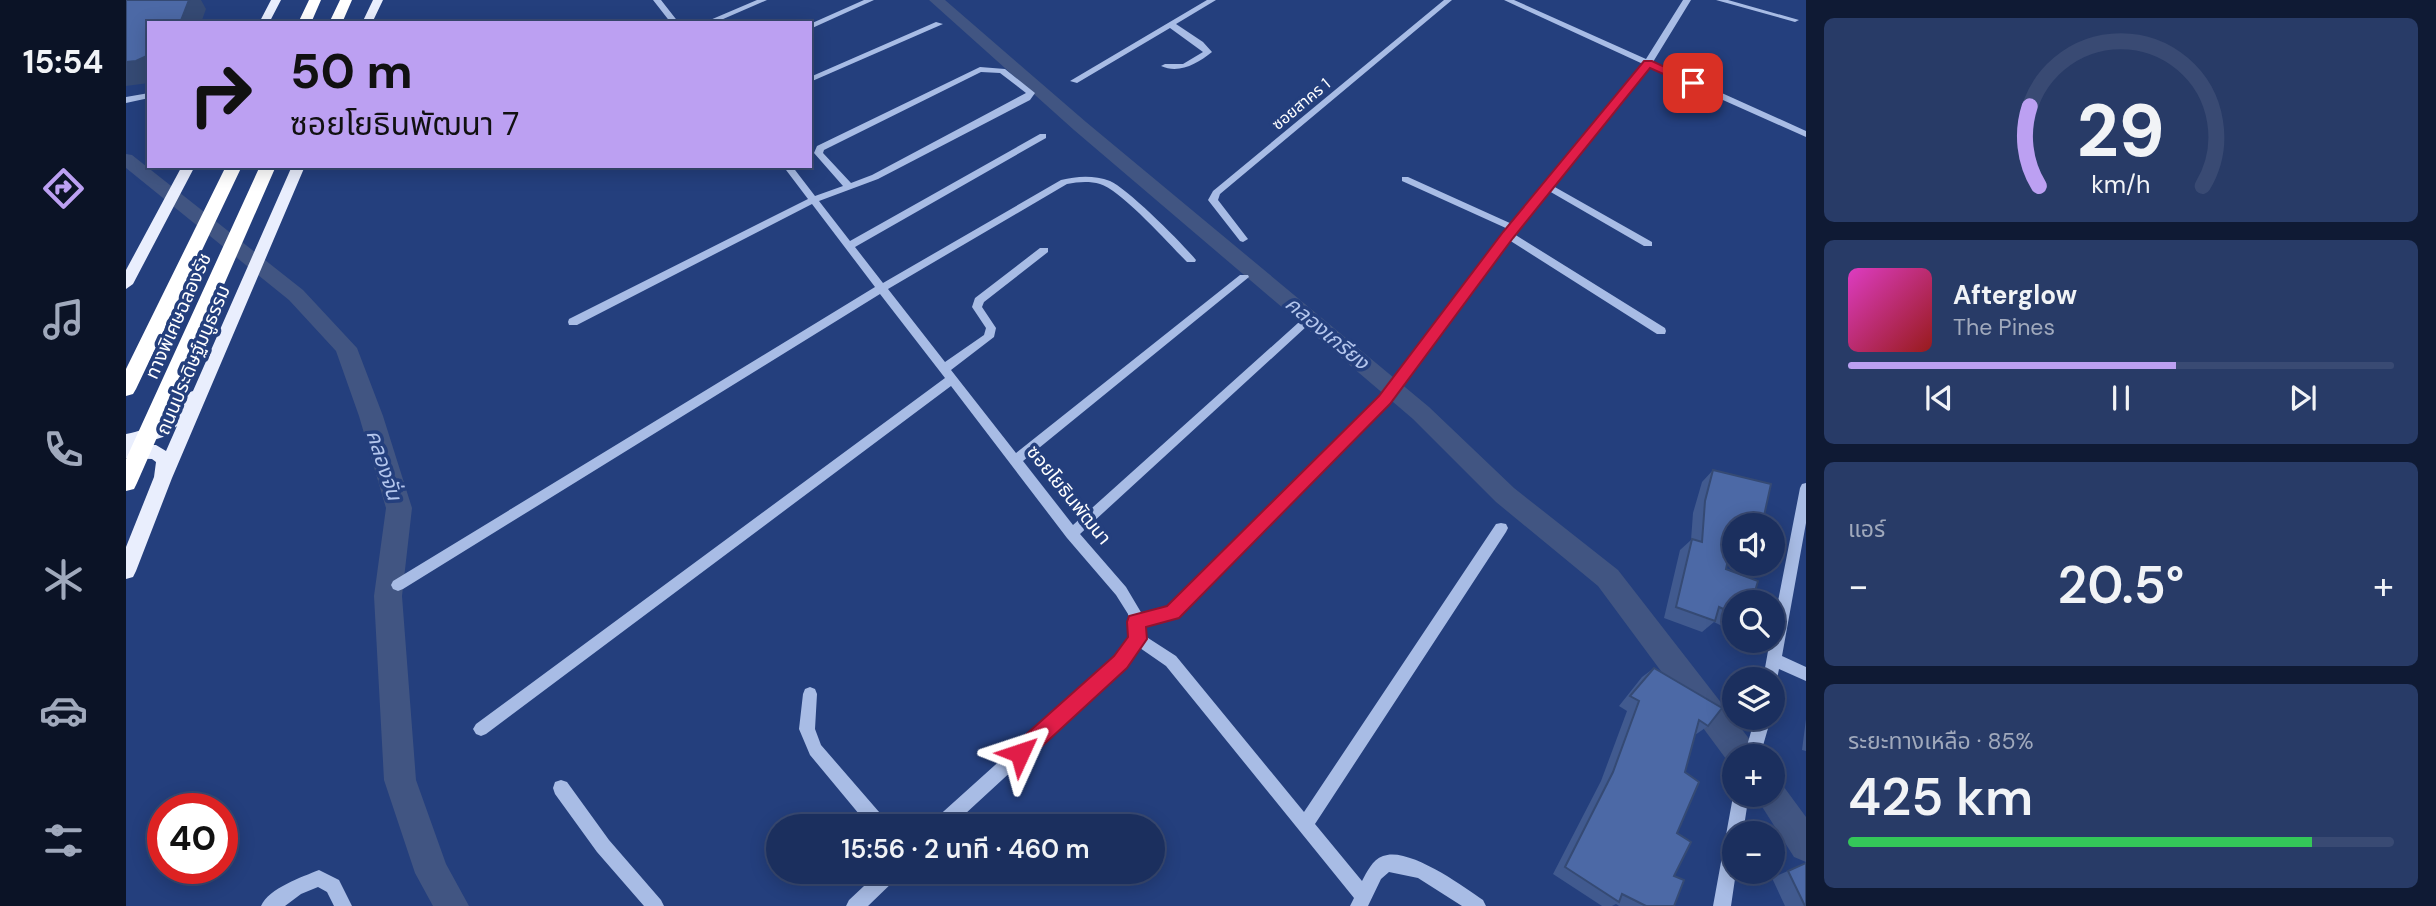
<!DOCTYPE html>
<html lang="th">
<head>
<meta charset="utf-8">
<style>
  body { margin:0; font-family:"DM Sans","Noto Sans Thai",sans-serif; background:#283b67; color:#f1f3f6; height:100vh; display:flex; flex-direction:column; font-size:26px; white-space:nowrap }
  * { box-sizing:border-box; margin:0 }
  p { font-size:23px; color:#a0a9bc }
  .icon { flex:none; width:38px; height:38px; fill:none; stroke:currentColor; stroke-width:2; stroke-linecap:round; stroke-linejoin:round }
  .map { position:relative; flex:1; overflow:hidden }
  .side { display:flex; flex-direction:column; gap:18px; padding:18px; background:#0f1a34; width:630px }
  .side>* { flex:none }
  .guide { position:absolute; left:21px; top:21px; width:665px; height:147px; border-radius:0px; box-shadow:0 4px 18px #0003,0 0 0 2px #394a73; background:#bca0f2; color:#111; overflow:hidden }
  .tools { position:absolute; left:1596px; top:513px; display:grid; gap:14px }
  .tools a { display:grid; place-items:center; width:63px; height:63px; border-radius:50%; background:#1b2f5e; box-shadow:0 4px 18px #0003,0 0 0 2px #394a73; font-size:35px }
  .speed { position:absolute; left:21px; top:793px; display:flex; gap:14px; font-size:35px; font-weight:700; text-align:center }
  .speed>* { display:grid; place-content:center; width:91px; height:91px; border-radius:50%; background:#1b2f5e; box-shadow:0 4px 18px #0003,0 0 0 2px #394a73; line-height:1 }
  .speed .limit { border:10px solid #d22; background:#fff; color:#111 }
  .pin { position:absolute; display:grid; place-items:center; width:60px; height:60px; color:#fff; margin:-30px; border-radius:14px; box-shadow:0 4px 10px #0006 }
  .me { position:absolute; width:77px; margin:-38px; rotate:48deg; stroke-linejoin:round; filter:drop-shadow(0 0 5px #0008) }
  .turn { display:flex; align-items:center; gap:24px; height:147px; padding:0 28px; font-size:32px }
  .turn .icon { width:91px; height:91px; stroke-width:2.5 }
  .turn b { display:block; font-size:49px; line-height:60px }
  .big { font-size:52px; font-weight:600; line-height:1.1 }
  .side .card { flex:1; display:flex; flex-direction:column; justify-content:center; gap:10px; min-width:0; padding:0 24px; border-radius:10px; background:#283b67 }
  .side .dial { align-items:center; gap:0 }
  .dial svg { height:182px; overflow:visible; fill:none; stroke:#394a73; stroke-width:7; stroke-linecap:round; text-anchor:middle }
  .dial text { fill:#f1f3f6; stroke:none }
  .song { display:flex; align-items:center; gap:21px }
  .cover { width:84px; height:84px; border-radius:10px; background:linear-gradient(135deg,hsl(310 70% 55%),hsl(0 70% 35%)) }
  .played { height:7px; border-radius:4px; background:linear-gradient(90deg,#bca0f2 60%,#394a73 60%) }
  .keys { display:flex; justify-content:space-around; direction:ltr }
  .heat { display:flex; justify-content:space-between; align-items:center; font-size:38px; direction:ltr }
  .charge { height:10px; border-radius:5px; background:linear-gradient(90deg,#34c759 85%,#394a73 0) }
  .trip { position:absolute; left:640px; top:814px; width:399px; height:70px; border-radius:35px; background:#1b2f5e; box-shadow:0 4px 18px #0003,0 0 0 2px #394a73; font-weight:600; line-height:70px; text-align:center }
  main { display:flex; flex:1; min-height:0 }
  .menu { display:flex; flex-direction:column; width:126px; justify-content:space-around; align-items:center; background:#0b1326; color:#a0a9bc }
  .menu .icon { width:49px; height:49px }
  .menu .on { color:#bca0f2 }
  .menu b { font-size:32px; color:#f1f3f6 }
  .map>svg:first-child { display:block }
  .lines { fill:none; stroke-linecap:round; stroke-linejoin:round }
  .canal { fill:#415582; fill-rule:evenodd }
  .minor { fill:#a8bce5; fill-rule:evenodd }
  .major { fill:#e9eefd; fill-rule:evenodd }
  .highway { fill:#fff; fill-rule:evenodd }
  .wall { fill:#415a8f }
  .shaded-wall { fill:#354a74 }
  .building { fill:#4c69a6; stroke:#354a74; stroke-width:2 }
  .route { fill:#e11d48; stroke:#92132f; stroke-width:2 }
  .labels { text-anchor:middle; dominant-baseline:central; stroke-width:7; stroke-linejoin:round; paint-order:stroke }
  .far-street-label { font-size:16px; fill:#fff; stroke:#243f7d }
  .street-label { font-size:19px; fill:#fff; stroke:#243f7d }
  .water-label { font-size:21px; font-style:italic; fill:#b4c6ed; stroke:#243f7d }
</style>
</head>
<body>
<main>
<nav class="menu">
<b>15:54</b>
<svg class="icon on" aria-label="directions" viewBox="0 0 24 24"><path d="M12 3l9 9-9 9-9-9zM9 14v-3h6M13 9l2 2-2 2"/></svg>
<svg class="icon" aria-label="music" viewBox="0 0 24 24"><path d="M9 18V5l10-2v13"/><circle cx="6" cy="18" r="3"/><circle cx="16" cy="16" r="3"/></svg>
<svg class="icon" aria-label="phone" viewBox="0 0 24 24"><path d="M5 4h4l2 5-3 2q2 4 5 5l2-3 5 2v4C11 20 4 13 5 4z"/></svg>
<svg class="icon" aria-label="climate" viewBox="0 0 24 24"><path d="M12 3v18M4 7l16 10M4 17L20 7"/></svg>
<svg class="icon" aria-label="car" viewBox="0 0 24 24"><path d="M5 17H2v-5l4-1 3-4h7l3 4 3 1v5h-3M9 17h6M6 11h13"/><circle cx="7" cy="17" r="2"/><circle cx="17" cy="17" r="2"/></svg>
<svg class="icon" aria-label="filters" viewBox="0 0 24 24"><path d="M4 7h16M4 17h16"/><circle cx="9" cy="7" r="2"/><circle cx="15" cy="17" r="2"/></svg>
</nav>
<div class="map">
<svg width="1680" height="906" viewBox="0 0 1680 906">
  <rect width="100%" height="100%" fill="#243f7d"/>
  <g class="lines">
    <path class="canal" d="M 803,0 L 819,0 L 960,122 L 1303,407 L 1388,488 L 1492,570 L 1628,745 L 1633,756 L 1608,756 L 1608,768 L 1606,767 L 1472,586 L 1370,502 L 1287,419 L 948,130 Z
      M 0,154 L 6,155 L 177,290 L 231,348 L 257,416 L 286,508 L 276,596 L 290,780 L 320,864 L 343,906 L 307,906 L 289,873 L 258,780 L 248,596 L 260,508 L 233,416 L 210,351 L 163,300 L 0,168 Z
      M 1647,779 L 1655,783 L 1680,817 L 1680,862 L 1668,857 L 1628,794 L 1647,794 Z"/>
    <path class="minor" d="M 527,0 L 535,0 L 553,23 L 545,23 Z
      M 631,0 L 641,0 L 588,23 L 577,23 Z
      M 738,0 L 748,0 L 684,29 L 684,24 Z
      M 1081,0 L 1090,0 L 1050,24 L 1077,42 L 1086,52 C 1071,64 1053,74 1035,66 L 1039,64 L 1057,64 L 1077,52 L 1044,28 L 951,83 L 944,81 Z
      M 1318,0 L 1326,0 L 1094,194 L 1092,200 L 1122,239 L 1117,242 L 1114,241 L 1082,200 L 1087,191 Z
      M 1378,0 L 1388,0 L 1520,59 L 1557,0 L 1565,0 L 1527,62 L 1680,131 L 1680,137 L 1523,67 L 1427,186 L 1526,242 L 1526,246 L 1518,246 L 1423,191 L 1388,234 L 1539,328 L 1540,331 L 1539,334 L 1531,334 L 1383,240 L 1263,403 L 1052,616 L 1018,626 L 1019,636 L 1050,656 L 1178,812 L 1370,524 L 1375,523 L 1380,524 L 1382,528 L 1380,532 L 1189,824 L 1236,881 C 1241,872 1246,860 1257,856 C 1282,846 1337,886 1357,900 L 1360,906 L 1336,906 L 1292,878 L 1263,872 L 1255,879 L 1242,906 L 1224,906 L 1228,898 L 1040,666 L 1014,648 L 999,667 L 826,826 L 806,826 L 808,820 L 989,657 L 1005,637 L 1002,614 L 990,595 L 941,538 L 825,386 L 360,734 L 355,736 L 350,734 L 347,729 L 350,724 L 819,378 L 754,294 L 277,589 L 272,591 L 267,589 L 265,585 L 267,581 L 749,287 L 686,204 L 451,325 L 443,325 L 442,322 L 443,319 L 682,199 L 657,166 L 666,166 L 689,196 L 717,186 L 688,153 L 691,146 L 854,67 L 879,69 L 909,93 L 904,100 L 752,179 L 693,201 L 724,241 L 914,134 L 920,134 L 920,138 L 729,247 L 757,283 L 935,180 C 951,176 968,175 984,181 C 1001,188 1057,244 1070,260 L 1069,262 L 1061,262 C 1043,244 995,190 974,184 C 963,181 952,182 941,184 L 762,289 L 819,362 L 858,335 L 860,328 L 846,307 L 849,298 L 914,248 L 922,248 L 922,252 L 858,302 L 856,307 L 870,328 L 868,337 L 825,370 L 890,453 L 1114,275 L 1122,275 L 1123,277 L 897,461 L 947,525 L 1172,323 L 1176,322 L 1181,326 L 954,534 L 1000,587 L 1016,614 L 1043,607 L 1255,397 L 1382,229 L 1276,181 L 1276,177 L 1282,177 L 1386,224 L 1517,64 ZM 855,72 L 874,73 L 900,93 L 746,175 L 725,183 L 697,153 L 698,150 Z
      M 1590,0 L 1602,0 L 1673,20 L 1669,22 Z
      M 810,22 L 817,24 L 684,82 L 684,77 Z
      M 23,93 L 23,98 L 0,103 L 0,97 Z
      M 1680,483 L 1680,523 L 1656,656 L 1680,667 L 1680,681 L 1653,669 L 1651,679 L 1647,685 L 1647,679 L 1637,679 L 1644,640 L 1647,640 L 1647,627 L 1674,488 L 1676,484 Z
      M 684,687 L 689,689 L 691,694 L 689,729 L 695,745 L 760,820 L 762,826 L 743,826 L 684,755 L 673,729 L 677,694 L 679,689 Z
      M 1629,718 L 1645,718 L 1634,756 L 1618,756 Z
      M 435,780 L 441,782 L 483,840 L 535,900 L 538,906 L 518,906 L 471,852 L 429,794 L 427,788 L 429,782 Z
      M 1608,791 L 1608,794 L 1623,794 L 1617,833 L 1608,833 L 1608,872 L 1610,872 L 1605,906 L 1587,906 Z
      M 193,870 L 213,880 L 226,906 L 208,906 L 201,892 L 192,887 L 175,894 L 159,906 L 135,906 C 143,888 176,877 193,870 Z
      M 753,872 L 773,872 L 771,878 L 742,906 L 720,906 L 723,900 Z"/>
    <path class="major" d="M 145,0 L 155,0 L 143,23 L 133,23 Z
      M 247,0 L 257,0 L 246,23 L 236,23 Z
      M 56,166 L 69,166 L 7,284 L 0,289 L 0,270 Z
      M 166,166 L 179,166 L 46,478 L 10,571 L 7,577 L 0,579 L 0,547 L 28,477 L 30,462 L 26,459 L 0,458 L 0,434 C 28,429 44,414 61,393 L 67,391 ZM 51,426 L 40,451 L 30,445 L 12,445 L 37,437 Z"/>
    <path class="highway" d="M 183,0 L 195,0 L 185,23 L 172,23 Z
      M 214,0 L 226,0 L 216,23 L 203,23 Z
      M 100,166 L 116,166 L 10,389 L 7,394 L 0,396 L 0,369 Z
      M 134,166 L 150,166 L 11,483 L 8,489 L 0,491 L 0,459 Z"/>
  </g>
  <path class="wall" d="M 1587,470 L 1608,525 L 1608,545 L 1605,544 L 1600,569 L 1608,602 L 1608,632 L 1588,622 L 1576,632 L 1538,618 L 1554,550 L 1565,540 L 1567,513 L 1576,482 Z
    M 1528,668 L 1582,726 L 1569,735 L 1559,772 L 1551,833 L 1548,876 L 1548,906 L 1493,906 L 1490,904 L 1486,906 L 1476,906 L 1427,874 L 1475,781 L 1501,711 L 1493,706 L 1516,677 Z
    M 1680,719 L 1680,751 L 1676,750 Z
    M 1680,863 L 1680,906 L 1659,906 L 1646,878 Z"/>
  <path class="shaded-wall" d="M 63,0 L 75,0 L 80,9 L 75,23 L 54,23 Z
    M 23,55 L 23,83 L 0,86 L 0,62 Z"/>
  <path class="building" d="M 0,0 L 63,0 L 54,23 L 23,23 L 23,55 L 10,61 L 0,62 Z
    M 1587,470 L 1645,484 L 1636,525 L 1608,525 L 1608,531 L 1600,569 L 1632,581 L 1626,602 L 1608,602 L 1608,614 L 1593,607 L 1589,621 L 1550,607 L 1566,539 L 1576,542 L 1579,501 Z
    M 1528,668 L 1596,708 L 1582,726 L 1573,720 L 1559,772 L 1573,782 L 1551,833 L 1565,842 L 1548,876 L 1558,880 L 1548,906 L 1520,906 L 1496,894 L 1493,902 L 1439,867 L 1487,772 L 1513,701 L 1504,696 Z
    M 1680,863 L 1680,906 L 1679,906 L 1662,871 Z"/>
  <path class="route" d="M 1518,61 L 1526,61 L 1573,83 L 1564,86 L 1524,68 L 1387,238 L 1264,404 L 1053,618 L 1020,627 L 1021,639 L 1001,668 L 901,760 L 894,763 L 887,760 L 884,753 L 887,746 L 988,656 L 1002,637 L 1001,622 L 1003,616 L 1041,606 L 1253,396 L 1377,232 Z"/>
  <g class="labels">
    <g class="far-street-label">
      <text transform="translate(1175 104) rotate(-40)">ซอยสาคร 1</text>
    </g>
    <g class="street-label">
      <text transform="translate(52 316) rotate(-66)">ทางพิเศษฉลองรัช</text>
      <text transform="translate(67 360) rotate(-67)">ถนนประดิษฐ์มนูธรรม</text>
      <text transform="translate(943 495) rotate(51)">ซอยโยธินพัฒนา</text>
    </g>
    <g class="water-label">
      <text transform="translate(1201 333) rotate(40)">คลองเกรียง</text>
      <text transform="translate(258 465) rotate(72)">คลองจั่น</text>
    </g>
  </g>
</svg>
<div class="tools">
<a><svg class="icon" aria-label="sound" viewBox="0 0 24 24"><path d="M4 9h4l5-4v14l-5-4H4zM17 9q2 3 0 6"/></svg></a>
<a><svg class="icon" aria-label="search" viewBox="0 0 24 24"><circle cx="10" cy="10" r="6"/><path d="M15 15l6 6"/></svg></a>
<a><svg class="icon" aria-label="layers" viewBox="0 0 24 24"><path d="M12 4l9 5-9 5-9-5zM3 14l9 5 9-5"/></svg></a>
<a>+</a>
<a>−</a>
</div>
<div class="speed"><div class="limit">40</div></div>
<div class="pin" style="left:1567px;top:83px;background:#d93025"><svg class="icon" aria-label="arrive" viewBox="0 0 24 24"><path d="M6 21V4h12l-3 4 3 4H6"/></svg></div>
<svg class="me" style="left:894px;top:753px" viewBox="-20 -20 40 40"><path d="M0-17L14 15 0 8-14 15z" fill="#e11d48" stroke="#fff" stroke-width="4"/></svg>
<div class="trip">15:56 · 2 นาที · 460 m</div>
<div class="guide">
<div class="turn"><svg class="icon" aria-label="right" viewBox="0 0 24 24"><path d="M7 20v-9h11M14 6l5 5-5 5"/></svg><div><b>50 m</b>ซอยโยธินพัฒนา 7</div></div>
</div>
</div>
<section class="side">
<div class="card dial"><svg viewBox="0 0 100 80">
<path d="M14 69A42 42 0 1 1 86 69"/>
<path d="M14 69A42 42 0 0 1 10 34" stroke="#bca0f2"/>
<text x="50" y="56" font-size="32" font-weight="700">29</text>
<text x="50" y="72" font-size="11">km/h</text>
</svg></div>
<div class="card">
<div class="song"><i class="cover"></i><div><b>Afterglow</b><p>The Pines</p></div></div>
<div class="played"></div>
<div class="keys"><svg class="icon" aria-label="previous" viewBox="0 0 24 24"><path d="M18 5L8 12l10 7zM5 5v14"/></svg><svg class="icon" aria-label="pause" viewBox="0 0 24 24"><path d="M8 5v14M16 5v14"/></svg><svg class="icon" aria-label="next" viewBox="0 0 24 24"><path d="M6 5l10 7-10 7zM19 5v14"/></svg></div>
</div>
<div class="card"><p>แอร์</p>
<div class="heat"><a>−</a><b class="big">20.5°</b><a>+</a></div>
</div>
<div class="card"><p>ระยะทางเหลือ · 85%</p><b class="big">425 km</b><div class="charge"></div></div>
</section>
</main>
</body>
</html>
